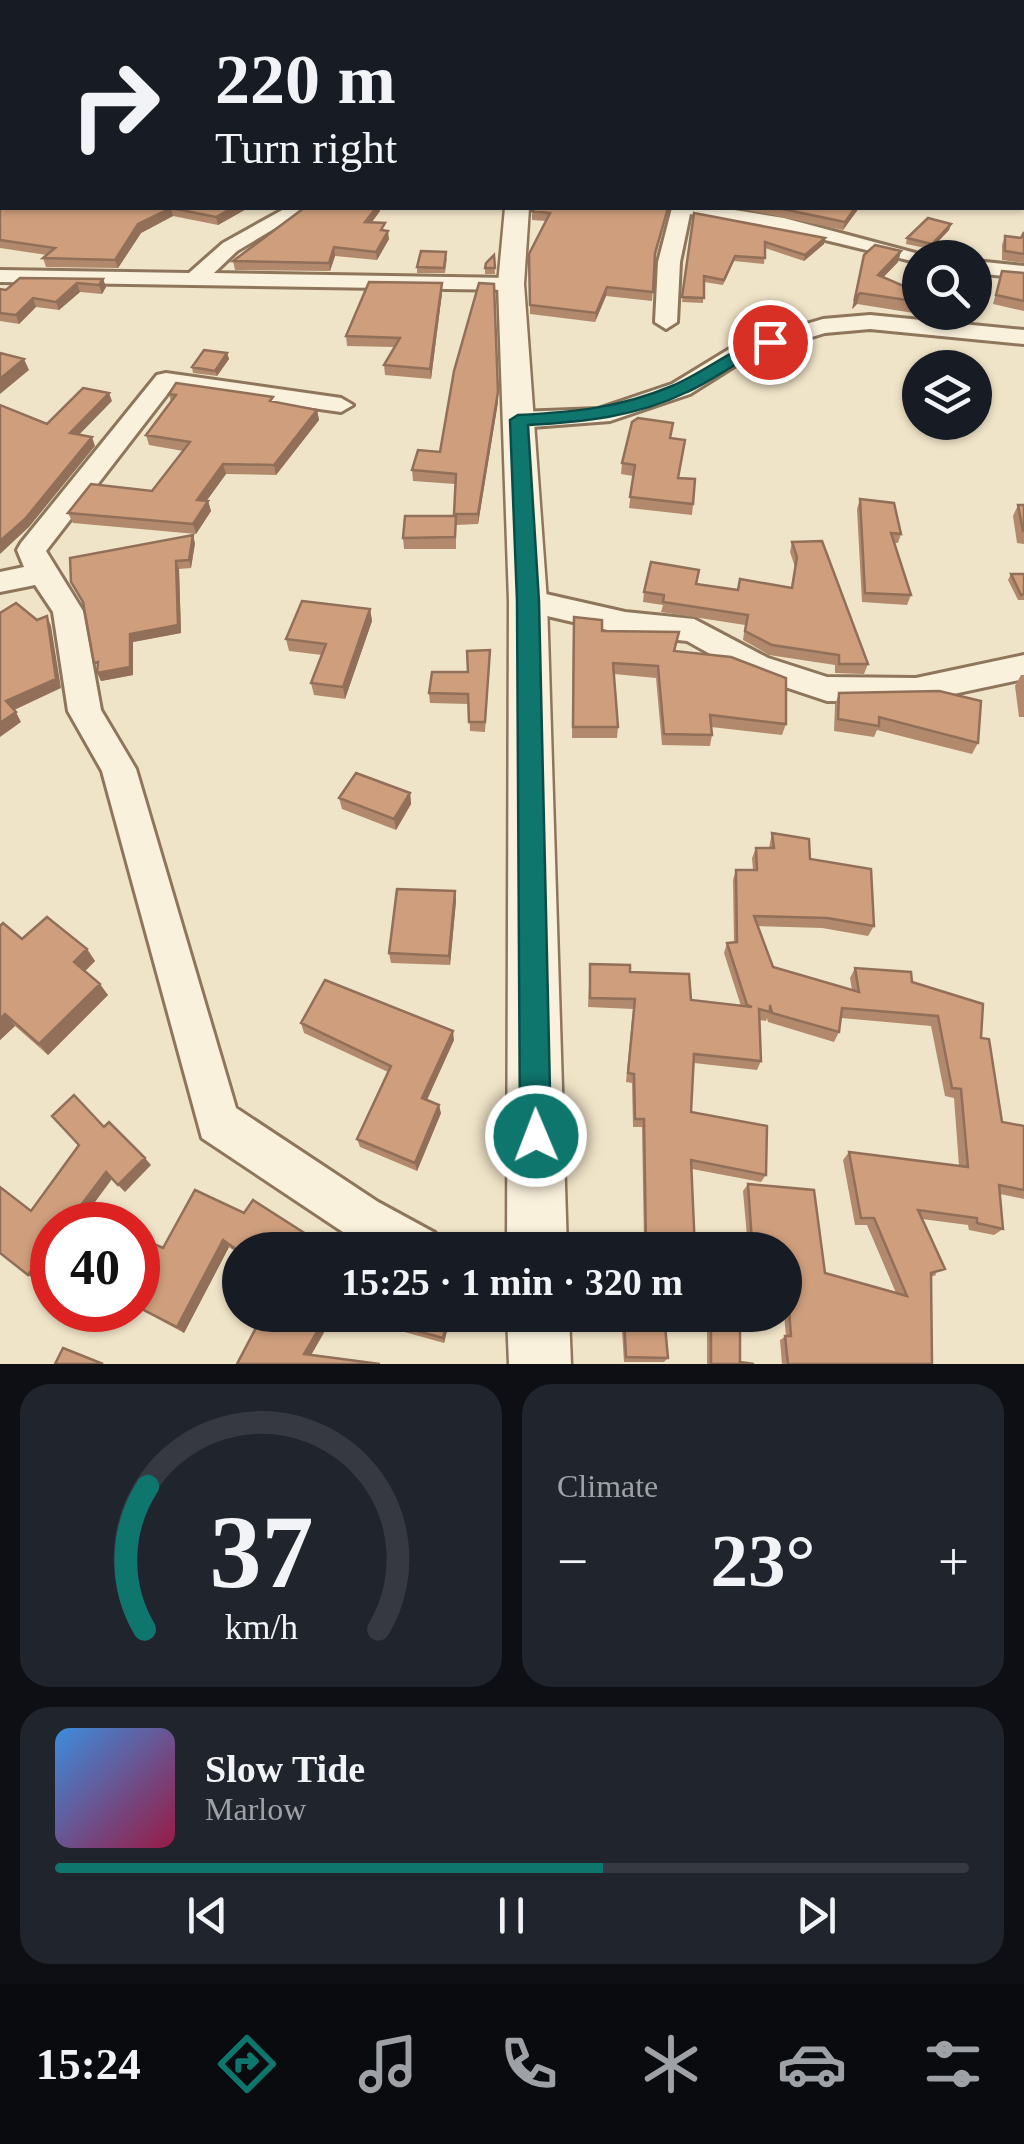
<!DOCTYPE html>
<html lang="en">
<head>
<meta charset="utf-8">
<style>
  body { margin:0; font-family:Georgia,serif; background:#20242c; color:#f1f3f6; height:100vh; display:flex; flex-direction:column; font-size:38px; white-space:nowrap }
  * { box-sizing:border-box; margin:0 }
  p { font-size:32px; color:#9ea1a6 }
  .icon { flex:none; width:55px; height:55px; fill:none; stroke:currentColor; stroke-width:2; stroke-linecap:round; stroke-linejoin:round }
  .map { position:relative; height:1364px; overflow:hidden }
  .drawer { display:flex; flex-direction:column; gap:20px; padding:20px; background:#0d0f14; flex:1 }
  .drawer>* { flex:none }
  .top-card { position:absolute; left:0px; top:0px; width:1025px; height:210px; box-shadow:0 2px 8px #0004; background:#171b24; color:#f1f3f6; overflow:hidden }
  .buttons { position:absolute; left:902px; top:240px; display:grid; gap:20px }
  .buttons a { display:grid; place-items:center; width:90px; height:90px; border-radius:50%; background:#171b24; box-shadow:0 2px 8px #0004; font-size:50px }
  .speed { position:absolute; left:30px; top:1202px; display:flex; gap:20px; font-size:50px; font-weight:700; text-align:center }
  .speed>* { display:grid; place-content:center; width:130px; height:130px; border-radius:50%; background:#171b24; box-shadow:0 2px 8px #0004; line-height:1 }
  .speed .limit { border:15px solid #d22; background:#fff; color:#111 }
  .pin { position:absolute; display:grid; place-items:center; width:85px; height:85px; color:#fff; margin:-42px; border:5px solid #fff; border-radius:50%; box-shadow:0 2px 10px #0007 }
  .me { position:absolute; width:110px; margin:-55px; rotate:359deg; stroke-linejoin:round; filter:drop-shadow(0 0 8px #0008) }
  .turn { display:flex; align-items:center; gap:35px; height:210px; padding:0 50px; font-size:45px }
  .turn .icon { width:130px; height:130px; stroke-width:2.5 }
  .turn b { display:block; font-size:70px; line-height:85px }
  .big { font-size:75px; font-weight:800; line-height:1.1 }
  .drawer .widget { flex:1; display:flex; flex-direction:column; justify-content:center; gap:15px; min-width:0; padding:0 35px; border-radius:30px; background:#20242c }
  .drawer .dial { align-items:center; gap:0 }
  .dial svg { height:260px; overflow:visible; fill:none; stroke:#363941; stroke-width:7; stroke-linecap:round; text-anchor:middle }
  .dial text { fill:#f1f3f6; stroke:none }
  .song { display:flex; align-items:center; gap:30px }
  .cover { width:120px; height:120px; border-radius:15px; background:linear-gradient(135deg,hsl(210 70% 55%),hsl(340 70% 35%)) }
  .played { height:10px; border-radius:5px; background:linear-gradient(90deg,#0f766e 60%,#363941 60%) }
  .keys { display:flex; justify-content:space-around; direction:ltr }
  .heat { display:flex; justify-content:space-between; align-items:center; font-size:55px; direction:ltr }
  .drawer .tiles { flex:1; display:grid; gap:20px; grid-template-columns:1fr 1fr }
  .widget:last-child { grid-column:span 2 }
  .trip { position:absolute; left:222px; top:1232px; width:580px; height:100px; border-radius:50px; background:#171b24; box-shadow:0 2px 8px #0004; font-weight:800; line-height:100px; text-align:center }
  .menu { display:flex; height:160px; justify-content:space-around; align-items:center; background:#090b0e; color:#9ea1a6 }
  .menu .icon { width:70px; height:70px }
  .menu .selected { color:#0f766e }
  .menu b { font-size:45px; color:#f1f3f6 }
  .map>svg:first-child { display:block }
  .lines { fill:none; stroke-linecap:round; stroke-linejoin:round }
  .minor-casing { stroke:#8d765c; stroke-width:6 }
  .tertiary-casing { stroke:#8d765c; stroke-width:5 }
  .minor { fill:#faf1dc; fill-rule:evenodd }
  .tertiary { fill:#faf1dc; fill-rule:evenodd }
  .wall { fill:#b2896c }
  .shaded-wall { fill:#916f58 }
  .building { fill:#cf9f7d; stroke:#916f58; stroke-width:2.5 }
  .route { fill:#0f766e; stroke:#0a4d48; stroke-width:2.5 }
</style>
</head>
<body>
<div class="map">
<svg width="1024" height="1364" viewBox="0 0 1024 1364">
  <rect width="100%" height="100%" fill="#f0e4c8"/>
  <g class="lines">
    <defs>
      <path id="minor" d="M 286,208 L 309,208 L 237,251 L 214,273 L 511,278 L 522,284 L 511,290 L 0,282 L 0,270 L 189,273 L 223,243 Z
        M 672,208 L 722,208 L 784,218 L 934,258 L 920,258 L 920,263 L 784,230 L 690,214 L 680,262 L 677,322 L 666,329 L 655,322 L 658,262 Z
        M 975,261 L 1024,266 L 1024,278 L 975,273 Z
        M 870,315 L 1024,330 L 1024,344 L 870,329 L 825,333 L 752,355 L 690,394 L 610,421 L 519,428 L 506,420 L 519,412 L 598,409 L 672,384 L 736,345 L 823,319 Z
        M 166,373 L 341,398 L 353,405 L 341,412 L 172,388 L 46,551 L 83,611 L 101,710 L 136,769 L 236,1108 L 378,1202 L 435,1233 L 442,1250 L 370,1250 L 202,1138 L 102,771 L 68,711 L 53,612 L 35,585 L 0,592 L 0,572 L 24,567 L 17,550 L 21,543 L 157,375 Z
        M 528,590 L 625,612 L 694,619 L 768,658 L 827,677 L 916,678 L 1024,655 L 1024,679 L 916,702 L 827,701 L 746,674 L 687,641 L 625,634 L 517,609 L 513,601 L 517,593 Z"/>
      <path id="tertiary" d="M 505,208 L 529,208 L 524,284 L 547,601 L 567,1250 L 507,1250 L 509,601 L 498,284 Z
        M 507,1315 L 569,1315 L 571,1364 L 509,1364 Z"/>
    </defs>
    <use href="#minor" class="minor-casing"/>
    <use href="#tertiary" class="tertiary-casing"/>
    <use href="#minor" class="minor"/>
    <use href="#tertiary" class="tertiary"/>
  </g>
  <path class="wall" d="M 0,0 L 735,0 L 734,2 L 2,2 L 2,37 L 0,38 Z
    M 0,177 L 2,208 L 248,208 L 218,225 L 173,216 L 141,233 L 118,268 L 46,267 L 43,258 L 47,255 L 0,248 Z
    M 304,208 L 379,208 L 380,211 L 372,222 L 386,231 L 389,239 L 377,260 L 335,256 L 330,271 L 235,270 L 233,261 Z
    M 536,208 L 669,208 L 655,259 L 652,301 L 606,296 L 595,322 L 530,314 L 529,254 L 546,221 L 532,220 L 532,211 Z
    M 738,208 L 859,208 L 843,230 Z
    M 694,213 L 824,244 L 804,261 L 765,248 L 764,264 L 734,261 L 723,285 L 704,282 L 703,303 L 682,302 Z
    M 951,224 L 949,230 L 931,249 L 906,244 L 907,238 Z
    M 1024,232 L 1024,263 L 1002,260 L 1002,245 L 1005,236 L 1021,238 Z
    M 901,251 L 898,262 L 883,277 L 920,293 L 920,314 L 857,304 L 852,309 L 864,255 Z
    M 494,255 L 495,274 L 485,274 L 485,268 Z
    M 447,258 L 445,273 L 417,273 L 417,267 Z
    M 1002,271 L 1024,273 L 1024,311 L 993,304 Z
    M 103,279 L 106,287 L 102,294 L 80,292 L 59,310 L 36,307 L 19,324 L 0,321 L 0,289 L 6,290 Z
    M 442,283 L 442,293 L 431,379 L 385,375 L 384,365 L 394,347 L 347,346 L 346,336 Z
    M 227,353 L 229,359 L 217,376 L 193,373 L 192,367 Z
    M 169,394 L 274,402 L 317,410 L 319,420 L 276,475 L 226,474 L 206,501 L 208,501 L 211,511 L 196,534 L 73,523 L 68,513 L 152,491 L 183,451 L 149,445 L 146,435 L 171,402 Z
    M 498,402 L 478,524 L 456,525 L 456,549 L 404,549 L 403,538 L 454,516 L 455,484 L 413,481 L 412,470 L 440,452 Z
    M 671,438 L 678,478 L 693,504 L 692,515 L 629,508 L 633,476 L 621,474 L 622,463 Z
    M 860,499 L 901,534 L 898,543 L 894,543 L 911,595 L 907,605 L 862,602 L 857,509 Z
    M 1018,505 L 1024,505 L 1024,544 L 1017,543 L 1013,516 Z
    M 792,542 L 868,664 L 864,674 L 835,673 L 835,665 L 769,655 L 743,640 L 745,625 L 661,612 L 663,605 L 643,602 L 644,592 L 696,584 L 738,590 L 791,588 L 795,567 L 790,552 Z
    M 195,543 L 191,568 L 179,569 L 181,633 L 133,642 L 133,675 L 101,681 L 84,605 L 71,582 Z
    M 1011,574 L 1024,574 L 1024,600 L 1018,600 L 1008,580 Z
    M 370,609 L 372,621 L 345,699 L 314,695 L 311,683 L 322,655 L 289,651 L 286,639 Z
    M 573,629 L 602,631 L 675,651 L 786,724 L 782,735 L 711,727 L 712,735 L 710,746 L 662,745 L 656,678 L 614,674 L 618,727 L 617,738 L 572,738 Z
    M 490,660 L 485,732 L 470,731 L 469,704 L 430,703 L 429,693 Z
    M 1021,675 L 1024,675 L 1024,717 L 1019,717 L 1015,686 Z
    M 839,693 L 978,743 L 972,754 L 877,730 L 874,737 L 834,731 L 835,705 Z
    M 410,793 L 411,804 L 396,830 L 342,809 L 339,798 Z
    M 772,833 L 810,859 L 874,926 L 868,936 L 822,928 L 757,926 L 773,967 L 852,990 L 850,978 L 855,968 L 912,982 L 981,1038 L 1002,1122 L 1024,1126 L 1024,1199 L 1000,1194 L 1003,1229 L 994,1235 L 969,1230 L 968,1225 L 922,1219 L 936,1275 L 931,1277 L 932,1364 L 782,1364 L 780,1340 L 786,1336 L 784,1315 L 785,1250 L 748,1248 L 743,1191 L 748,1184 L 825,1273 L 896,1293 L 867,1225 L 855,1225 L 843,1160 L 849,1152 L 959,1166 L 954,1098 L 945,1096 L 931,1026 L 841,1018 L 839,1032 L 834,1042 L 768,1022 L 767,1018 L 766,1021 L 760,1020 L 761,1061 L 757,1070 L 694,1063 L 691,1112 L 766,1175 L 761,1182 L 692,1169 L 695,1250 L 587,1250 L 589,1236 L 644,1244 L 642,1127 L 633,1127 L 632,1083 L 626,1082 L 633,1009 L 588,1007 L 590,964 L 630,972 L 691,1000 L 741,1006 L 724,953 L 727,943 L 734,942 L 733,880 L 736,870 L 753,870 L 752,858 L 756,848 L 769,848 Z
    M 455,891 L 456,901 L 450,965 L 391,963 L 389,953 Z
    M 22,939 L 87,949 L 95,961 L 85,971 L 108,995 L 48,1055 L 15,1026 L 0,1040 Z
    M 301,1023 L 454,1040 L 427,1100 L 441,1113 L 417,1171 L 360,1147 L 357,1139 L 388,1072 L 304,1033 Z
    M 195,1190 L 240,1250 L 240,1255 L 229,1247 L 184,1333 L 138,1308 L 138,1268 L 163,1248 Z
    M 382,1315 L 451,1315 L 444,1343 L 383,1326 L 380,1321 Z
    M 621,1315 L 740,1315 L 740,1362 L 754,1364 L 707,1364 L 707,1327 L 665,1320 L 668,1358 L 664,1362 L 624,1362 Z"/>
  <path class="shaded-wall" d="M 171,208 L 173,216 L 141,233 L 118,268 L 115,260 L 138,224 Z
    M 232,208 L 248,208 L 218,225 L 216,217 Z
    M 373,208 L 379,208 L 380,211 L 366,230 L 365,222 Z
    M 855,208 L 859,208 L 843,230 L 845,222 Z
    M 951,224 L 949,230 L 931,249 L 932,244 Z
    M 388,231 L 389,239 L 377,260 L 376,252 Z
    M 825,238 L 824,244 L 804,261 L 805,255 Z
    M 334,247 L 335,256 L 330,271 L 329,263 Z
    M 901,251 L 898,262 L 875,286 L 878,275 Z
    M 103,279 L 106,287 L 102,294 L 99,285 Z
    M 77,283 L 80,292 L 59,310 L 56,302 Z
    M 442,283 L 442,293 L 431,379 L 430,369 Z
    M 607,287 L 606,296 L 595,322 L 596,313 Z
    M 860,293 L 857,304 L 852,309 L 855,298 Z
    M 33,298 L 36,307 L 19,324 L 16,315 Z
    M 227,353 L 229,359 L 217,376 L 215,371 Z
    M 24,359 L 29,370 L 0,394 L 0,379 Z
    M 498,392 L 498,402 L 478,524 L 478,514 Z
    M 109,393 L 112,401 L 73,441 L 70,433 Z
    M 317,410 L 319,420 L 276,475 L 274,465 Z
    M 92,437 L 95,446 L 29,527 L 0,554 L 0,541 Z
    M 223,464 L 226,474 L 200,510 L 197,500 Z
    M 208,501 L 211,511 L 196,534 L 193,524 Z
    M 193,535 L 195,543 L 191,568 L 189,560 Z
    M 176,561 L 179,569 L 181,633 L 133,642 L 133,675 L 101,681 L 97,673 L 130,634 Z
    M 370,609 L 372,621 L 345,699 L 343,687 Z
    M 47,616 L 51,626 L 61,688 L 12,711 L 6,701 Z
    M 16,712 L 21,722 L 0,737 L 0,723 Z
    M 410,793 L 411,804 L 396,830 L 394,819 Z
    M 455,891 L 456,901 L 450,965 L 449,956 Z
    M 87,949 L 95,961 L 82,974 L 74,962 Z
    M 100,984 L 108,995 L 48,1055 L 39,1044 Z
    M 5,1014 L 15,1026 L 0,1040 L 0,1019 Z
    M 453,1031 L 454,1040 L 424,1106 L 422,1098 Z
    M 439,1105 L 441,1113 L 417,1171 L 415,1163 Z
    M 145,1158 L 151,1165 L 125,1192 L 118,1185 Z
    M 106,1172 L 112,1179 L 78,1225 L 66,1225 Z
    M 223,1240 L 229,1247 L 184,1333 L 177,1327 Z
    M 52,1242 L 52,1259 L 37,1280 L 28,1275 Z
    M 327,1315 L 334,1315 L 309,1359 L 304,1354 Z
    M 448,1315 L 451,1315 L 444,1343 L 443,1338 Z"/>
  <path class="building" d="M 0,0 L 650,0 L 647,2 L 2,2 L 2,39 L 0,30 Z
    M 688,0 L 733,0 L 732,2 L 703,2 Z
    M 765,0 L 1024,0 L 1024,62 L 1022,61 L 1022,2 L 763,2 Z
    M 2,44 L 2,100 L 0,100 L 0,45 Z
    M 2,176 L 2,208 L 232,208 L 216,217 L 171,208 L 138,224 L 115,260 L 43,258 L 55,248 L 0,240 L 0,177 Z
    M 304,208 L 376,208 L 365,222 L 385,223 L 381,230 L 388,231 L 376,252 L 334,247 L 329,263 L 233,261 Z
    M 536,208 L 668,208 L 655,253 L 653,292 L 607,287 L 596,313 L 530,305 L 529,254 L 550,213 L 532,211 Z
    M 778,208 L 855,208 L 845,222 Z
    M 694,213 L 825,238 L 805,255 L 765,242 L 765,258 L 735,256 L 724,280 L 704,276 L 704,298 L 682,297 Z
    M 928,218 L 951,224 L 932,244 L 907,238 Z
    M 1024,232 L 1024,254 L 1005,251 L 1005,236 L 1021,238 Z
    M 875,245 L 901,251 L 878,275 L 920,293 L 920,302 L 860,293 L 855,298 L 864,255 Z
    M 421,251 L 446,252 L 444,268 L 417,267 Z
    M 494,255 L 495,268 L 485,268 L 486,263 Z
    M 1002,271 L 1024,273 L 1024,301 L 996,295 Z
    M 20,278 L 103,279 L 99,285 L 77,283 L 56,302 L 33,298 L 16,315 L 0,313 L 0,289 L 6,290 Z
    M 369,282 L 442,283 L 430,369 L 384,365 L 400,338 L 346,336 Z
    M 479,283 L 494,284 L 498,392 L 478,514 L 454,514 L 456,474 L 412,470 L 418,450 L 440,452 L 454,371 Z
    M 204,350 L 227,353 L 215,371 L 192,367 Z
    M 0,353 L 24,359 L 0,379 Z
    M 176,383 L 273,397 L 270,401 L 317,410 L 274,465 L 223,464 L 197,500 L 208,501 L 193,524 L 68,513 L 91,484 L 152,491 L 190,442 L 146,435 L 176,395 L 169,394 Z
    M 83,388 L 109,393 L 70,433 L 92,437 L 25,519 L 0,541 L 0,405 L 47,424 Z
    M 638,418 L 673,423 L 670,438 L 685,440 L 678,478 L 695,479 L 693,504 L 630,497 L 635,465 L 622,463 L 632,422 Z
    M 860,499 L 894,503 L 901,534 L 891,533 L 911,595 L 865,593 Z
    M 1018,505 L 1024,505 L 1024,531 L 1023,531 Z
    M 405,516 L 456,516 L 455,537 L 403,538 Z
    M 193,535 L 189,560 L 176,561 L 178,625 L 130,634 L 130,667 L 97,673 L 98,662 L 94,663 L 83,602 L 71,582 L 70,558 Z
    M 822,541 L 868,664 L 839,664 L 839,655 L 772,645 L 745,631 L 748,615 L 663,602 L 664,595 L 644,592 L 651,562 L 699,570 L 696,584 L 738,590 L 740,579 L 792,588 L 797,557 L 792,542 Z
    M 1011,574 L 1024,574 L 1024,594 L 1021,595 Z
    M 302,601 L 370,609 L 343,687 L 311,683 L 326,644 L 286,639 Z
    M 16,603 L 37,620 L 47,616 L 56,679 L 6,701 L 16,712 L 0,723 L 0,613 Z
    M 574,617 L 602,620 L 602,631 L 679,632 L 674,651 L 731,657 L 786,678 L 786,724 L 710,715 L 712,735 L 664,734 L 658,666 L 613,663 L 618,727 L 573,727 Z
    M 490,650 L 485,722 L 469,722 L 468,694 L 429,693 L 432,672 L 468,672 L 467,651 Z
    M 939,691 L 981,701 L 978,743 L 879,717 L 879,726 L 838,719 L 839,693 Z
    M 356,773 L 410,793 L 394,819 L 339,798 Z
    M 772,833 L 809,839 L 810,859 L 871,869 L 874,926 L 827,918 L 754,916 L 773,967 L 859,992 L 855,968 L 911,972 L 912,982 L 983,1004 L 981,1038 L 989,1039 L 1002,1122 L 1024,1126 L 1024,1190 L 999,1185 L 1003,1229 L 977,1223 L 977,1218 L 918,1210 L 945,1269 L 931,1273 L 932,1364 L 788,1364 L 785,1336 L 791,1336 L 784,1245 L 752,1242 L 748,1184 L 814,1190 L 825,1273 L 907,1296 L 874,1218 L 861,1218 L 849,1152 L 968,1167 L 961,1089 L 952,1088 L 938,1016 L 842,1008 L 839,1032 L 772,1013 L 770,1005 L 770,1012 L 759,1009 L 761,1061 L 694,1054 L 691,1112 L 767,1126 L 766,1175 L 691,1160 L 695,1250 L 588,1250 L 589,1236 L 646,1244 L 644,1119 L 635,1119 L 634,1074 L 628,1073 L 635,999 L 590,998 L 590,964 L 630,965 L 630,972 L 689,974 L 691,1000 L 752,1007 L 747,1005 L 727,943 L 737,942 L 736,870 L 757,870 L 756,848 L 774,848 Z
    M 397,889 L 455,891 L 449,956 L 389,953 Z
    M 47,917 L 87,949 L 74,962 L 100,984 L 39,1044 L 5,1014 L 0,1019 L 0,926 L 3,923 L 22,939 Z
    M 325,980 L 453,1031 L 422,1098 L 439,1105 L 415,1163 L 357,1139 L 391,1066 L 301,1023 Z
    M 74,1095 L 104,1127 L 109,1122 L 145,1158 L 118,1185 L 106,1172 L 66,1225 L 52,1225 L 52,1242 L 28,1275 L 0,1253 L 0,1187 L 31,1211 L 79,1145 L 52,1116 Z
    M 195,1190 L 244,1213 L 253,1200 L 331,1250 L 240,1250 L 240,1252 L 223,1240 L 177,1327 L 138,1307 L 138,1268 L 152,1243 L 163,1248 Z
    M 252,1315 L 327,1315 L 304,1354 L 380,1364 L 237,1364 L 258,1324 L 250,1318 Z
    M 382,1315 L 448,1315 L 443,1338 L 380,1321 Z
    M 624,1315 L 664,1315 L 668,1358 L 626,1357 Z
    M 671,1315 L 740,1315 L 740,1362 L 754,1364 L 711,1364 L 711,1322 Z
    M 63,1348 L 103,1364 L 55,1364 Z"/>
  <path class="route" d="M 770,337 L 776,338 L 776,345 C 742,356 719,378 687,392 C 636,417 583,422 528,425 L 539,601 L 551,1136 L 547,1147 L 536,1151 L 525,1147 L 520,1136 L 517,601 L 510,420 L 518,415 C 575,412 619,408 672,386 C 707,371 733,347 770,337 Z"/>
</svg>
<div class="buttons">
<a><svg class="icon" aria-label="search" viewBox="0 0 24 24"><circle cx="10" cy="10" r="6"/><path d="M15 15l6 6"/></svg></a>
<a><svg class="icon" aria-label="layers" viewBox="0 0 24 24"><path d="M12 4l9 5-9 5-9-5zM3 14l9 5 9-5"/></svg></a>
</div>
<div class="speed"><div class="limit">40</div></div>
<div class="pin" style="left:770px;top:342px;background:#d93025"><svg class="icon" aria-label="arrive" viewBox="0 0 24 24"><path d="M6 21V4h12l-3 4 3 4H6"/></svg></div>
<svg class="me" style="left:536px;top:1136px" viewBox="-20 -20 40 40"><circle r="17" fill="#0f766e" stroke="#fff" stroke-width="3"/><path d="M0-11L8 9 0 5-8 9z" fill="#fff"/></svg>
<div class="trip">15:25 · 1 min · 320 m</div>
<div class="top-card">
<div class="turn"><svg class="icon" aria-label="right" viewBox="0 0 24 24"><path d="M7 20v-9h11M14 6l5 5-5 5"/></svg><div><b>220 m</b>Turn right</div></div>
</div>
</div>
<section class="drawer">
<div class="tiles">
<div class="widget dial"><svg viewBox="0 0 100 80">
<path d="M14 69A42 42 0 1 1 86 69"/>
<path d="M14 69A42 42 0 0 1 15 25" stroke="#0f766e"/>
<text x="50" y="56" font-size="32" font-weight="700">37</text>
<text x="50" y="72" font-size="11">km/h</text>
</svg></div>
<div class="widget"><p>Climate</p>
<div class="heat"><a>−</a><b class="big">23°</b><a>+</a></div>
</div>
<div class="widget">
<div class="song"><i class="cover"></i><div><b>Slow Tide</b><p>Marlow</p></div></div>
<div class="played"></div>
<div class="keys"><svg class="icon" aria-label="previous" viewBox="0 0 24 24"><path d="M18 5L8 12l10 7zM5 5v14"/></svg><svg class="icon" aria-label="pause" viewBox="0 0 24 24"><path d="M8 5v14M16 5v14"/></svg><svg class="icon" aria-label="next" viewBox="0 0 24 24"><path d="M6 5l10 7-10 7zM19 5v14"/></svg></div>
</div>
</div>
</section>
<nav class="menu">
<b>15:24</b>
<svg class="icon selected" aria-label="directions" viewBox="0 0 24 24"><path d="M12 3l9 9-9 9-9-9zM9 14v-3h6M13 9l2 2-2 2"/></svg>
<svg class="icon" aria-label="music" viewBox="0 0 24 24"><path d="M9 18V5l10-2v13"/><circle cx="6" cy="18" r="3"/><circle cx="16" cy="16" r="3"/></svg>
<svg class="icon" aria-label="phone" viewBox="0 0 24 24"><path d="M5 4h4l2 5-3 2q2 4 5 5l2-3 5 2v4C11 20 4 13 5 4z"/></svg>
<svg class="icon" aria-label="climate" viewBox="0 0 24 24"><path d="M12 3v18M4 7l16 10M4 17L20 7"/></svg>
<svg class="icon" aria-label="car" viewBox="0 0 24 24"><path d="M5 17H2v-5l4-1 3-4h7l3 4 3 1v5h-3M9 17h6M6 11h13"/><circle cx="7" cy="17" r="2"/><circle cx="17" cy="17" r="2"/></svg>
<svg class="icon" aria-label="filters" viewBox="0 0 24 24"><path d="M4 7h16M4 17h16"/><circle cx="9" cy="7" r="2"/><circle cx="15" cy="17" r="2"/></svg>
</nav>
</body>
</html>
